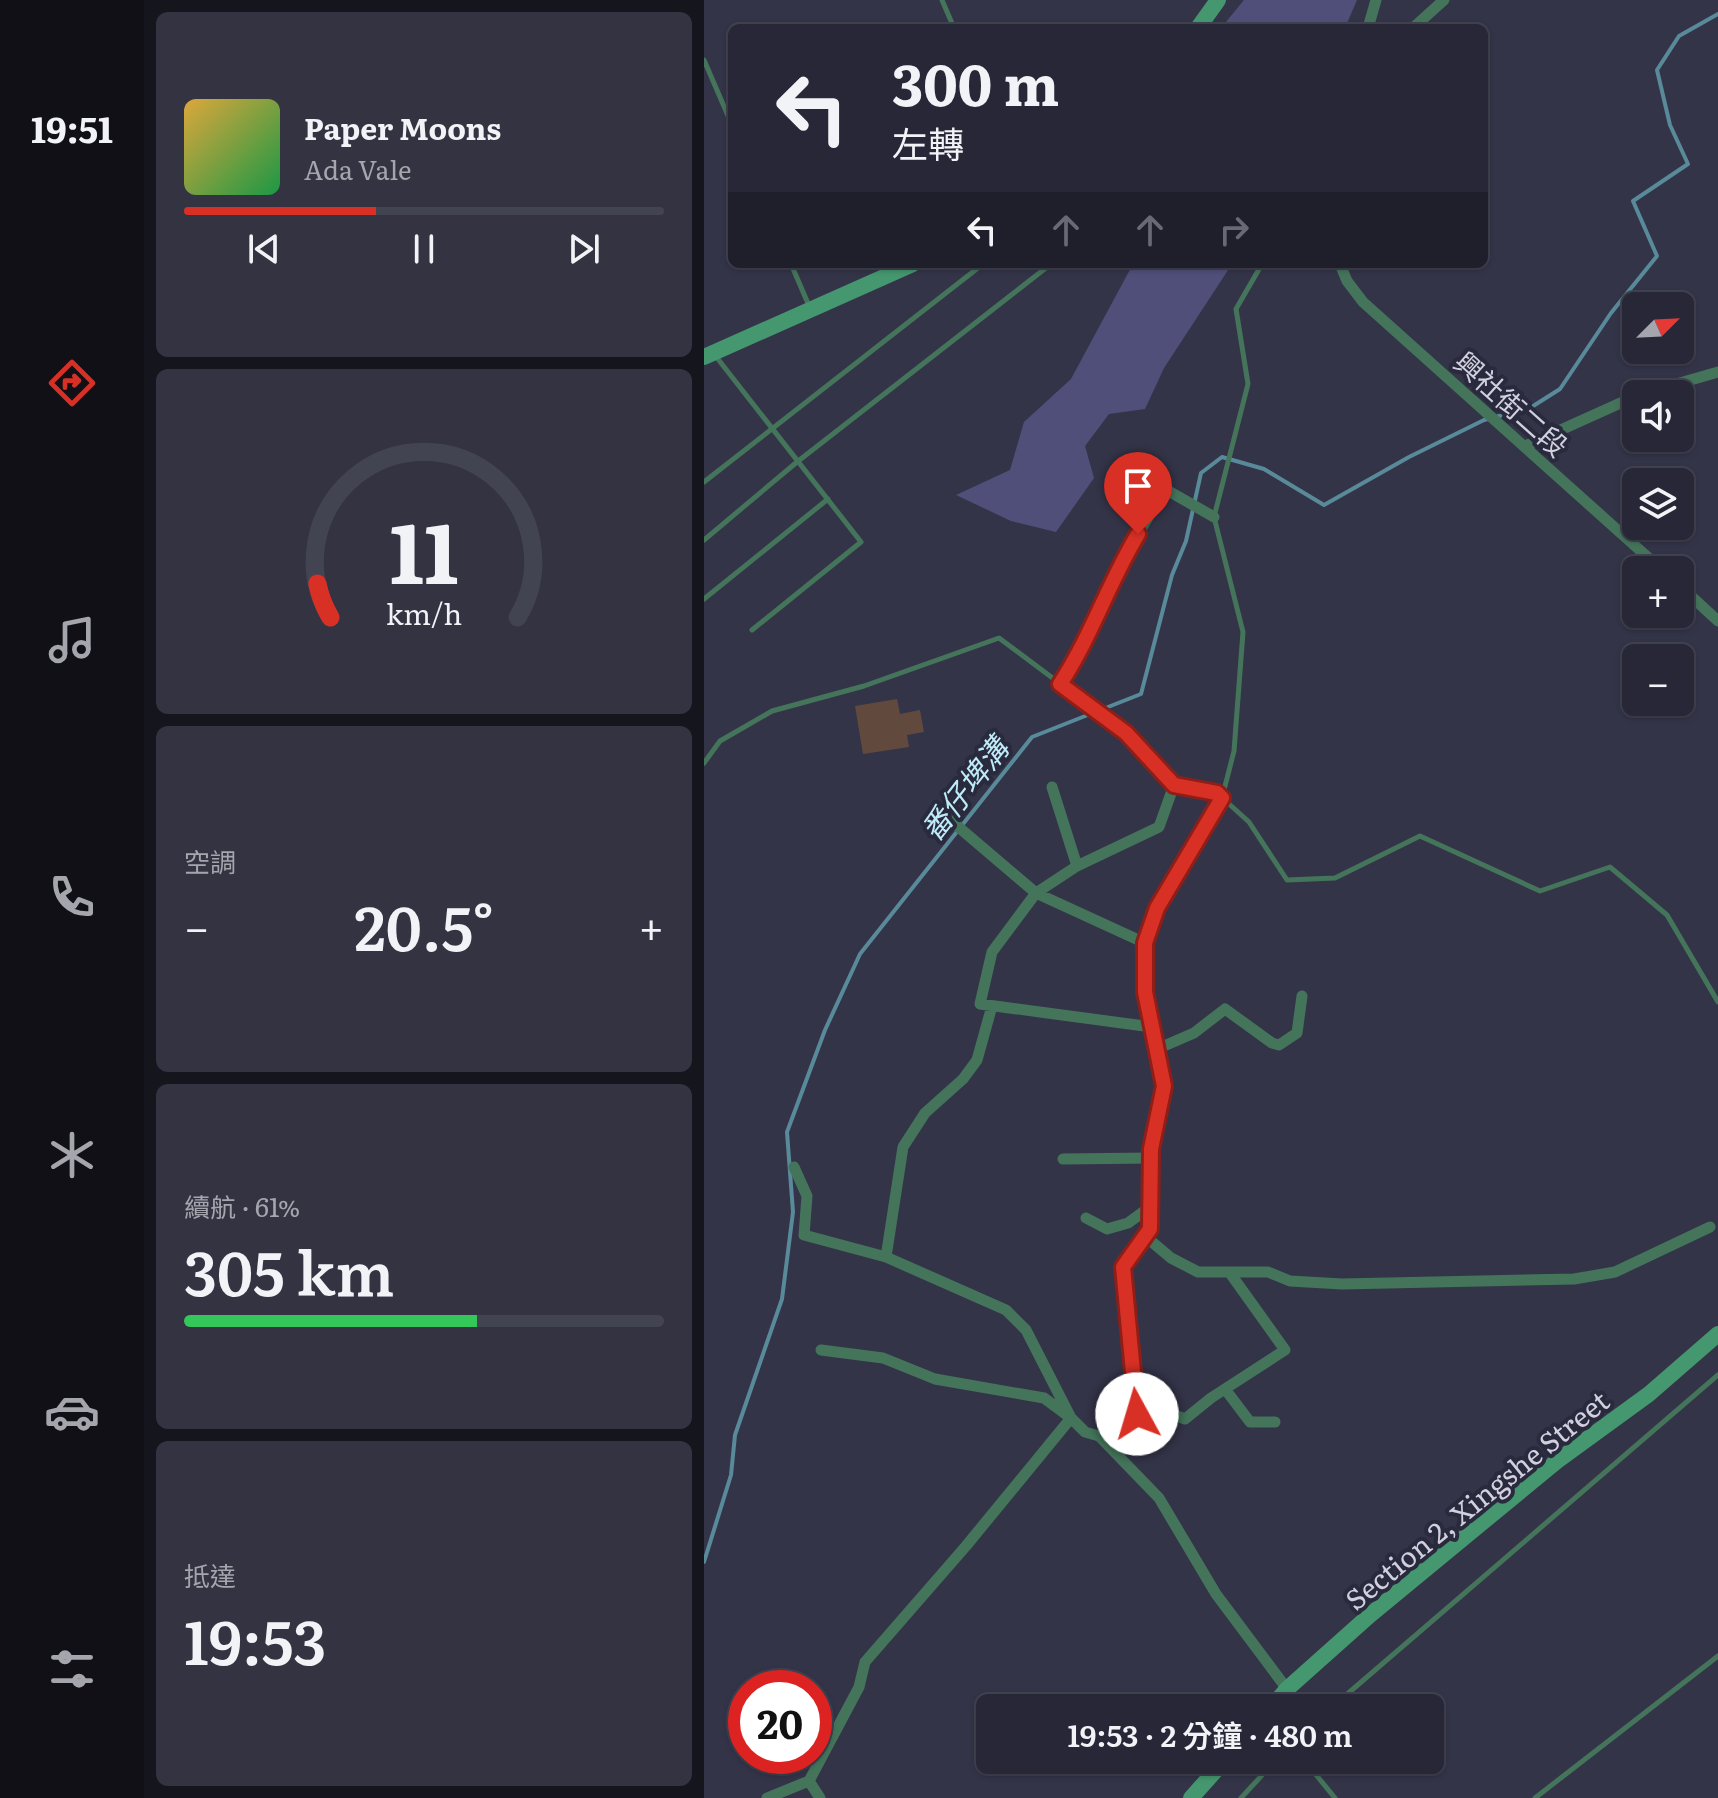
<!DOCTYPE html>
<html lang="zh-TW">
<head>
<meta charset="utf-8">
<style>
  body { margin:0; font-family:Literata,"Noto Sans TC",serif; background:#333342; color:#f1f3f6; height:100vh; display:flex; flex-direction:column; font-size:30px; white-space:nowrap }
  * { box-sizing:border-box; margin:0 }
  p { font-size:26px; color:#a4a5ad }
  .icon { flex:none; width:44px; height:44px; fill:none; stroke:currentColor; stroke-width:2; stroke-linecap:round; stroke-linejoin:round }
  .map { position:relative; flex:1; overflow:hidden }
  .details { display:flex; flex-direction:column; gap:12px; padding:12px; background:#15151e; width:560px }
  .details>* { flex:none }
  .guide { position:absolute; left:24px; top:24px; width:760px; height:244px; border-radius:12px; box-shadow:0 2px 6px #0004,0 0 0 2px #434452; background:#272737; color:#f1f3f6; overflow:hidden }
  .needle { width:52px; rotate:66deg }
  .buttons { position:absolute; left:918px; top:292px; display:grid; gap:16px }
  .buttons a { display:grid; place-items:center; width:72px; height:72px; border-radius:12px; background:#272737; box-shadow:0 2px 6px #0004,0 0 0 2px #434452; font-size:40px }
  .speed { position:absolute; left:24px; top:1670px; display:flex; gap:16px; font-size:40px; font-weight:700; text-align:center }
  .speed>* { display:grid; place-content:center; width:104px; height:104px; border-radius:50%; background:#272737; box-shadow:0 2px 6px #0004,0 0 0 2px #434452; line-height:1 }
  .speed .limit { border:12px solid #d22; background:#fff; color:#111 }
  .pin { position:absolute; display:grid; place-items:center; width:68px; height:68px; color:#fff; margin:-82px -34px; border-radius:50% 50% 50% 0; rotate:-45deg; box-shadow:0 0 8px #0007 }
  .pin .icon { rotate:45deg }
  .me { position:absolute; width:88px; margin:-44px; rotate:354deg; stroke-linejoin:round; filter:drop-shadow(0 0 6px #0008) }
  .turn { display:flex; align-items:center; gap:28px; height:168px; padding:0 32px; font-size:36px }
  .turn .icon { width:104px; height:104px; stroke-width:2.5 }
  .turn b { display:block; font-size:56px; line-height:68px }
  .lanes { display:flex; align-items:center; height:76px; padding:0 32px; background:#0003; justify-content:center; gap:40px; direction:ltr }
  .lanes .off { opacity:.35 }
  .big { font-size:60px; font-weight:600; line-height:1.1 }
  .details .tile { flex:1; display:flex; flex-direction:column; justify-content:center; gap:12px; min-width:0; padding:0 28px; border-radius:12px; background:#333342 }
  .details .dial { align-items:center; gap:0 }
  .dial svg { height:208px; overflow:visible; fill:none; stroke:#434452; stroke-width:7; stroke-linecap:round; text-anchor:middle }
  .dial text { fill:#f1f3f6; stroke:none }
  .song { display:flex; align-items:center; gap:24px }
  .cover { width:96px; height:96px; border-radius:12px; background:linear-gradient(135deg,hsl(40 70% 55%),hsl(140 70% 35%)) }
  .played { height:8px; border-radius:4px; background:linear-gradient(90deg,#d93025 40%,#434452 40%) }
  .keys { display:flex; justify-content:space-around; direction:ltr }
  .heat { display:flex; justify-content:space-between; align-items:center; font-size:44px; direction:ltr }
  .charge { height:12px; border-radius:6px; background:linear-gradient(90deg,#34c759 61%,#434452 0) }
  .trip { position:absolute; left:272px; top:1694px; width:468px; height:80px; border-radius:12px; background:#272737; box-shadow:0 2px 6px #0004,0 0 0 2px #434452; font-weight:600; line-height:80px; text-align:center }
  main { display:flex; flex:1; min-height:0 }
  .tab-bar { display:flex; flex-direction:column; width:144px; justify-content:space-around; align-items:center; background:#101016; color:#a4a5ad }
  .tab-bar .icon { width:56px; height:56px }
  .tab-bar .on { color:#d93025 }
  .tab-bar b { font-size:36px; color:#f1f3f6 }
  .map>svg:first-child { display:block }
  .green { fill:#504f7a }
  .lines { fill:none; stroke-linecap:round; stroke-linejoin:round }
  .stream { stroke:#588a99; stroke-width:4 }
  .building { fill:#614a3d }
  .lane { stroke:#44755b; stroke-width:5 }
  .street { stroke:#44755b; stroke-width:11 }
  .secondary { stroke:#44976e; stroke-width:16 }
  .route-casing { stroke:#8d1f18; stroke-width:20 }
  .route { stroke:#d93025; stroke-width:14 }
  .labels { text-anchor:middle; dominant-baseline:central; stroke-width:8; stroke-linejoin:round; paint-order:stroke }
  .street-label { font-size:28px; fill:#d0d0de; stroke:#2a2a3e }
  .water-label { font-size:30px; font-style:italic; fill:#beebf7; stroke:#2a2a3e }
</style>
</head>
<body>
<main>
<nav class="tab-bar">
<b>19:51</b>
<svg class="icon on" aria-label="directions" viewBox="0 0 24 24"><path d="M12 3l9 9-9 9-9-9zM9 14v-3h6M13 9l2 2-2 2"/></svg>
<svg class="icon" aria-label="music" viewBox="0 0 24 24"><path d="M9 18V5l10-2v13"/><circle cx="6" cy="18" r="3"/><circle cx="16" cy="16" r="3"/></svg>
<svg class="icon" aria-label="phone" viewBox="0 0 24 24"><path d="M5 4h4l2 5-3 2q2 4 5 5l2-3 5 2v4C11 20 4 13 5 4z"/></svg>
<svg class="icon" aria-label="climate" viewBox="0 0 24 24"><path d="M12 3v18M4 7l16 10M4 17L20 7"/></svg>
<svg class="icon" aria-label="car" viewBox="0 0 24 24"><path d="M5 17H2v-5l4-1 3-4h7l3 4 3 1v5h-3M9 17h6M6 11h13"/><circle cx="7" cy="17" r="2"/><circle cx="17" cy="17" r="2"/></svg>
<svg class="icon" aria-label="filters" viewBox="0 0 24 24"><path d="M4 7h16M4 17h16"/><circle cx="9" cy="7" r="2"/><circle cx="15" cy="17" r="2"/></svg>
</nav>
<section class="details">
<div class="tile">
<div class="song"><i class="cover"></i><div><b>Paper Moons</b><p>Ada Vale</p></div></div>
<div class="played"></div>
<div class="keys"><svg class="icon" aria-label="previous" viewBox="0 0 24 24"><path d="M18 5L8 12l10 7zM5 5v14"/></svg><svg class="icon" aria-label="pause" viewBox="0 0 24 24"><path d="M8 5v14M16 5v14"/></svg><svg class="icon" aria-label="next" viewBox="0 0 24 24"><path d="M6 5l10 7-10 7zM19 5v14"/></svg></div>
</div>
<div class="tile dial"><svg viewBox="0 0 100 80">
<path d="M14 69A42 42 0 1 1 86 69"/>
<path d="M14 69A42 42 0 0 1 9 56" stroke="#d93025"/>
<text x="50" y="56" font-size="32" font-weight="700">11</text>
<text x="50" y="72" font-size="11">km/h</text>
</svg></div>
<div class="tile"><p>空調</p>
<div class="heat"><a>−</a><b class="big">20.5°</b><a>+</a></div>
</div>
<div class="tile"><p>續航 · 61%</p><b class="big">305 km</b><div class="charge"></div></div>
<div class="tile"><p>抵達</p><b class="big">19:53</b></div>
</section>
<div class="map">
<svg width="1014" height="1798" viewBox="0 0 1014 1798">
  <rect width="100%" height="100%" fill="#343449"/>
  <path class="green" d="M 540,0 L 653,0 L 641,28 L 517,28 Z
    M 429,264 L 528,264 L 460,368 L 441,409 L 405,414 L 381,446 L 390,478 L 352,532 L 307,521 L 252,495 L 306,470 L 320,422 L 367,379 Z"/>
  <g class="lines">
    <path class="stream" d="M 0,1562 L 27,1475 L 31,1435 L 78,1299 L 89,1212 L 83,1132 L 121,1030 L 156,954 L 328,737 L 437,694 L 468,575 L 482,541 L 497,473 L 518,457 L 560,469 L 620,505 L 705,457 L 780,420 L 826,408 L 856,389 L 907,313 L 953,256 L 929,201 L 984,164 L 966,125 L 953,70 L 975,36 L 1014,14"/>
  </g>
  <path class="building" d="M 193,699 L 196,714 L 216,710 L 220,732 L 203,735 L 205,747 L 159,754 L 151,706 Z"/>
  <g class="lines">
    <path class="lane" d="M 238,0 L 250,28
      M 0,60 L 28,125
      M 87,264 L 106,308
      M 10,354 L 157,542 L 48,630
      M 0,482 L 279,264
      M 0,540 L 93,462 L 347,264
      M 0,599 L 124,499
      M 0,763 L 16,741 L 68,711 L 160,686 L 295,638 L 422,733 L 470,785 L 513,793 L 545,822 L 583,880 L 631,878 L 716,836 L 836,891 L 906,867 L 963,915 L 1014,1002
      M 412,1452 L 433,1414 L 419,1267 L 446,1229 L 447,1149 L 460,1086 L 441,992 L 441,943 L 453,908 L 518,798 L 530,751 L 539,632 L 510,517 L 544,384 L 532,309 L 558,264
      M 627,1708 L 1014,1375
      M 600,1760 L 631,1798
      M 537,1798 L 572,1760
      M 831,1798 L 1014,1656"/>
    <path class="street" d="M 664,28 L 672,0
      M 709,28 L 740,0
      M 636,264 L 643,281 L 659,302 L 958,570
      M 938,394 L 1014,372
      M 821,446 L 932,396
      M 976,586 L 1014,621
      M 356,684 L 372,660 L 421,556 L 461,489 L 510,517
      M 348,787 L 373,866
      M 238,813 L 332,893 L 441,943
      M 448,1027 L 276,1004 L 288,952 L 332,893 L 373,866 L 455,827 L 470,785
      M 453,1049 L 490,1033 L 521,1009 L 568,1043 L 575,1045 L 593,1033 L 598,996
      M 359,1159 L 447,1158
      M 90,1167 L 103,1196 L 100,1235 L 182,1257 L 302,1310 L 322,1330 L 367,1418 L 340,1398 L 231,1379 L 179,1358 L 117,1350
      M 382,1218 L 403,1229 L 424,1223 L 446,1207
      M 441,1236 L 467,1258 L 494,1272 L 564,1272 L 586,1281 L 638,1284 L 870,1279 L 911,1272 L 1006,1227
      M 182,1257 L 199,1147 L 221,1113 L 259,1079 L 273,1060 L 288,1006
      M 521,1389 L 546,1422 L 571,1422
      M 432,1400 L 481,1419 L 507,1398 L 581,1350 L 526,1273
      M 105,1781 L 116,1798
      M 63,1798 L 105,1781 L 155,1687 L 161,1662 L 262,1546 L 367,1418 L 381,1432 L 395,1436 L 455,1498 L 512,1594 L 583,1689"/>
    <path class="secondary" d="M 494,28 L 514,0
      M 0,357 L 209,264
      M 567,1708 L 583,1689 L 666,1615 L 853,1461 L 945,1394 L 1014,1334
      M 487,1798 L 521,1760"/>
  </g>
  <g class="lines">
    <defs>
      <path id="route" d="M 433,1414 L 419,1267 L 446,1229 L 447,1149 L 460,1086 L 441,992 L 441,943 L 453,908 L 518,798 L 513,793 L 470,785 L 422,733 L 356,684 C 387,637 405,582 434,534"/>
    </defs>
    <use href="#route" class="route-casing"/>
    <use href="#route" class="route"/>
  </g>
  <g class="labels">
    <g class="street-label">
      <text transform="translate(808 403) rotate(42)">興社街二段</text>
      <text transform="translate(772 1499) rotate(-39)">Section 2, Xingshe Street</text>
    </g>
    <g class="water-label">
      <text transform="translate(259 788) rotate(-52)">番仔埤溝</text>
    </g>
  </g>
</svg>
<div class="buttons">
<a><svg class="needle" viewBox="-14 -14 28 28"><path d="M0-13l5 13h-10z" fill="#e53935"/><path d="M0 13l5-13h-10z" fill="#a4a5ad"/></svg></a>
<a><svg class="icon" aria-label="sound" viewBox="0 0 24 24"><path d="M4 9h4l5-4v14l-5-4H4zM17 9q2 3 0 6"/></svg></a>
<a><svg class="icon" aria-label="layers" viewBox="0 0 24 24"><path d="M12 4l9 5-9 5-9-5zM3 14l9 5 9-5"/></svg></a>
<a>+</a>
<a>−</a>
</div>
<div class="speed"><div class="limit">20</div></div>
<div class="pin" style="left:434px;top:534px;background:#d93025"><svg class="icon" aria-label="arrive" viewBox="0 0 24 24"><path d="M6 21V4h12l-3 4 3 4H6"/></svg></div>
<svg class="me" style="left:433px;top:1414px" viewBox="-20 -20 40 40"><circle r="19" fill="#fff"/><path d="M0-13L10 11 0 6-10 11z" fill="#d93025"/></svg>
<div class="trip">19:53 · 2 分鐘 · 480 m</div>
<div class="guide">
<div class="turn"><svg class="icon" aria-label="left" viewBox="0 0 24 24"><path d="M17 20v-9H6M10 6l-5 5 5 5"/></svg><div><b>300 m</b>左轉</div></div>
<div class="lanes"><svg class="icon" aria-label="left" viewBox="0 0 24 24"><path d="M17 20v-9H6M10 6l-5 5 5 5"/></svg><svg class="icon off" aria-label="ahead" viewBox="0 0 24 24"><path d="M12 20V5M6 11l6-6 6 6"/></svg><svg class="icon off" aria-label="ahead" viewBox="0 0 24 24"><path d="M12 20V5M6 11l6-6 6 6"/></svg><svg class="icon off" aria-label="right" viewBox="0 0 24 24"><path d="M7 20v-9h11M14 6l5 5-5 5"/></svg></div>
</div>
</div>
</main>
</body>
</html>
